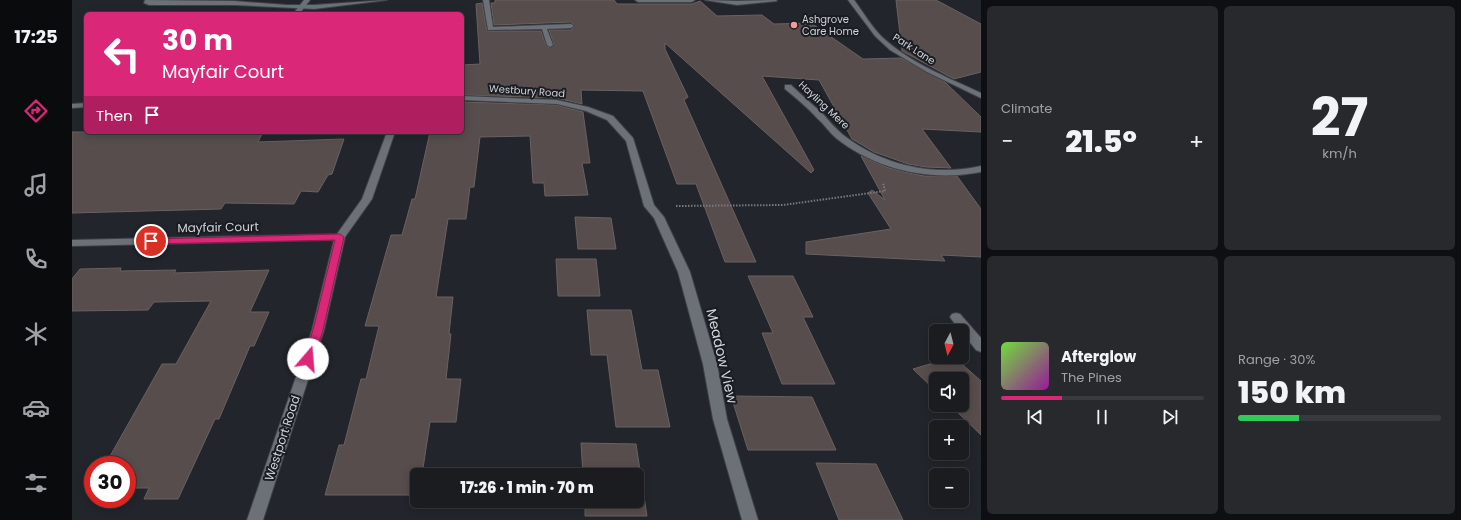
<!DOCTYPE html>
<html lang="en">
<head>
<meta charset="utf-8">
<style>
  body { margin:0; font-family:Poppins,sans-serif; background:#27292d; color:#f1f3f6; height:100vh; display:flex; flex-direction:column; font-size:15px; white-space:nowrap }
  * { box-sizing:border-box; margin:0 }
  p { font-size:13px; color:#9fa1a5 }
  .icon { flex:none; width:22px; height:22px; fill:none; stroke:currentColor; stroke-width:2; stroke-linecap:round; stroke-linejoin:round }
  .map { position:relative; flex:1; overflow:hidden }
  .panel { display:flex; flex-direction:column; gap:6px; padding:6px; background:#0e0f12; width:480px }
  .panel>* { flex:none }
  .hud { position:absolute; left:12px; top:12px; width:380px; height:122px; border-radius:6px; box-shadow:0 2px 10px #0003,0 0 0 1px #383a3e; background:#db2777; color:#fff; overflow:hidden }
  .needle { width:26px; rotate:187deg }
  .controls { position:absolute; left:857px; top:324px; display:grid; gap:8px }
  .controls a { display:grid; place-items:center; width:40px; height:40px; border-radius:6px; background:#1a1c20; box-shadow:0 2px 10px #0003,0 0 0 1px #383a3e; font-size:20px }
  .speed { position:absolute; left:12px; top:456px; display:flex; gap:8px; font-size:20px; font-weight:700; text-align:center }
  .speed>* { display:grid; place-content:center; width:52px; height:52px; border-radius:50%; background:#1a1c20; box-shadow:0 2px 10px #0003,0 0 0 1px #383a3e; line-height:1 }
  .speed .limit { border:6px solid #d22; background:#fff; color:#111 }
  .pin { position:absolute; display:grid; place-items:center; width:34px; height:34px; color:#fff; margin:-17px; border:2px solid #fff; border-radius:50%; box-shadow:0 1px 4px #0007 }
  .me { position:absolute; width:44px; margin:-22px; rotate:18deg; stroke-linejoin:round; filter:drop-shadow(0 0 3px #0008) }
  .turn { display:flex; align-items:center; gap:14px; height:84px; padding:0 12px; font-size:18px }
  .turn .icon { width:52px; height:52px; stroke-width:2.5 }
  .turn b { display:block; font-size:28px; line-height:34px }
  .then { display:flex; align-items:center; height:38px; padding:0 12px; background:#0003; gap:8px; font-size:15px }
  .big { font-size:30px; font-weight:800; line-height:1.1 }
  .panel .card { flex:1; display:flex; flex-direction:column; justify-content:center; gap:6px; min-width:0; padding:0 14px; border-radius:6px; background:#27292d }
  .panel .dial { align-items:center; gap:0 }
  .dial b { font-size:52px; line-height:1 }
  .song { display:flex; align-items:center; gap:12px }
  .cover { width:48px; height:48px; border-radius:6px; background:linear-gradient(135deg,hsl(100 70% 55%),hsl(300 70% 35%)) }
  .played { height:4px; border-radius:2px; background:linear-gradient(90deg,#db2777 30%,#383a3e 30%) }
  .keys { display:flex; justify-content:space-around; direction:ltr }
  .heat { display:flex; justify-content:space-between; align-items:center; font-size:22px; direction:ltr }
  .charge { height:6px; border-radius:3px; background:linear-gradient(90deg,#34c759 30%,#383a3e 0) }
  .panel .tiles { flex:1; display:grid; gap:6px; grid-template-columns:repeat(2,1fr) }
  .trip { position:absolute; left:338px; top:468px; width:234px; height:40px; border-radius:6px; background:#1a1c20; box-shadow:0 2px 10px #0003,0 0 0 1px #383a3e; font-weight:800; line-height:40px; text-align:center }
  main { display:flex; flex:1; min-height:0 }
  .dock { display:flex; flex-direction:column; width:72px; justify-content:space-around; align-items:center; background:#0a0b0d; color:#9fa1a5 }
  .dock .icon { width:28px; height:28px }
  .dock .current { color:#db2777 }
  .dock b { font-size:18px; color:#f1f3f6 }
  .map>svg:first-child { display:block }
  .building { fill:#564d4c; stroke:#6a6160 }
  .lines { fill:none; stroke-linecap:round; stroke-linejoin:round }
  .service-casing { stroke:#3f4147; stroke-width:2 }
  .minor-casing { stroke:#3f4147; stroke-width:2 }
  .path { stroke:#787a7f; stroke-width:2; stroke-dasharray:1.5 1.5; stroke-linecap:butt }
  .service { fill:#6c7077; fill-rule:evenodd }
  .minor { fill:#6c7077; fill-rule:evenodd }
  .route { fill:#db2777; stroke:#8e194d }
  .poi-dot { fill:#f59c94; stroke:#191c22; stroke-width:1.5 }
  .labels { text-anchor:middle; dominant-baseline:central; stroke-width:4; stroke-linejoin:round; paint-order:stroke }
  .far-poi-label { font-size:10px; fill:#d1d3d7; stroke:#191c22; text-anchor:start }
  .far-street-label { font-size:10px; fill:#d1d3d7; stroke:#191c22 }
  .street-label { font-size:12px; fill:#d1d3d7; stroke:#191c22 }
  .near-street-label { font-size:14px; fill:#d1d3d7; stroke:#191c22 }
</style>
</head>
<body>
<main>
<nav class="dock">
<b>17:25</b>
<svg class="icon current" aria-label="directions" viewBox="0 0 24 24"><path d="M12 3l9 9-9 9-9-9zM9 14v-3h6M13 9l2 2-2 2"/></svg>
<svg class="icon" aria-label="music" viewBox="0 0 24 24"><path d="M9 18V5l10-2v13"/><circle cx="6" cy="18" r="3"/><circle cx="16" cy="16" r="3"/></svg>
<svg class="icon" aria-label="phone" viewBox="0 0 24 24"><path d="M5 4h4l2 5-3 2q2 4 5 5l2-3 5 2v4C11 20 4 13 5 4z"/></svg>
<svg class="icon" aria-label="climate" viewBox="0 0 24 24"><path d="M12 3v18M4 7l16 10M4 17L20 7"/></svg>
<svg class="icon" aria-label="car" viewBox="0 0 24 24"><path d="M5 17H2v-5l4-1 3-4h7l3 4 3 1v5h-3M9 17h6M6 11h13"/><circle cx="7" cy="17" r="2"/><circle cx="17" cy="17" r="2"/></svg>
<svg class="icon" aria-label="filters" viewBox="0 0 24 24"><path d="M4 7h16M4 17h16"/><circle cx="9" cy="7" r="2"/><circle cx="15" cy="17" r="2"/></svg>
</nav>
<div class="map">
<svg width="909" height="520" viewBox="0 0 909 520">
  <rect width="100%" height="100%" fill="#22252b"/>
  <path class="building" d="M 423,0 L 542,0 L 545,4 L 620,4 L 628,1 L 645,16 L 690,15 L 702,24 L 739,23 L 791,59 L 829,58 L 873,82 L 909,117 L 909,132 L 850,129 L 879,168 L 854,167 L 836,164 L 802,152 L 780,139 L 747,80 L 690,76 L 742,170 L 739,173 L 593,43 L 593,49 L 616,97 L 612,100 L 684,262 L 653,262 L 624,184 L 605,184 L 571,91 L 509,90 L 510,104 L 485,98 L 390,95 L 390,65 L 408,64 L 404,4 L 410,3 L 415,31 L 469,31 L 474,45 L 477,48 L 482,45 L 477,30 L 499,30 L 503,26 L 499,22 L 422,25 L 419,3 L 423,3 Z
    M 824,0 L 864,0 L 909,24 L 909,72 L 882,79 L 830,51 Z
    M 390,102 L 485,105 L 511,112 L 518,163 L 510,163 L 516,195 L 473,196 L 472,183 L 461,183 L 458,136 L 408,137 L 402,187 L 398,187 L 394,219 L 376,219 L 364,297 L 381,297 L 377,334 L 379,334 L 374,379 L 389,379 L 384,422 L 358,422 L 350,475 L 345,475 L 345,495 L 253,495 L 267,445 L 272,445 L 289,379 L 294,379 L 307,326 L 293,326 L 319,235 L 330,235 L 340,199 L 343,199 L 358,132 L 390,132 Z
    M 0,132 L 191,132 L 186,142 L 272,139 L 260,174 L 256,175 L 246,192 L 229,191 L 222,204 L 153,203 L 149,209 L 0,213 Z
    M 789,156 L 814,167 L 832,172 L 852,176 L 885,176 L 909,209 L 909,257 L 869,255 L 873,261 L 734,254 L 734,242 L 819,229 L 796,193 L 800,190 L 813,200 Z
    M 503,217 L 539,218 L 544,249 L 506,249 Z
    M 484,259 L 524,259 L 528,296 L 486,296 Z
    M 49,268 L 48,271 L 104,270 L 102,273 L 197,270 L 178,312 L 197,312 L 182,346 L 178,346 L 147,419 L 143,419 L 106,499 L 72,499 L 77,488 L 55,488 L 55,465 L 33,465 L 90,364 L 104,364 L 139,301 L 82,302 L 76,310 L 0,311 L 0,279 L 8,269 Z
    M 676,276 L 721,276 L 741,317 L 731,317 L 763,384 L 710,384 L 690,333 L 701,333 Z
    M 515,310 L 559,310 L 570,370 L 586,370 L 598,427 L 544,427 L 535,355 L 519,355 Z
    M 882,357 L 909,381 L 909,435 L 878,405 L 890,405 L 890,379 L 864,379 L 864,391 L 841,369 Z
    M 659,396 L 740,397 L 764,450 L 676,450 Z
    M 509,443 L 564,444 L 575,516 L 513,516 L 513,501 L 565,501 L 565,475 L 511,475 Z
    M 744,463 L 804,464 L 831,520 L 767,520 Z"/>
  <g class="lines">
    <defs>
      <path id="service" d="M 73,0 L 162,1 L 215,5 L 242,5 L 315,0 L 242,9 L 162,5 L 77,5 L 72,3 Z
        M 411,0 L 417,0 L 421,27 L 499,24 L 502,26 L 499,28 L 475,29 L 481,45 L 478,47 L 475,45 L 470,29 L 416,30 Z
        M 563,0 L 623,0 L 620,2 L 566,2 Z
        M 633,0 L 665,1 L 704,0 L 705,1 L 665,5 Z"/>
      <path id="minor" d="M 232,0 L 238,0 L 227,14 L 221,14 Z
        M 776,0 L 782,0 C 791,12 799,26 810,37 C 838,63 875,77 909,93 L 909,98 L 855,72 L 818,50 L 803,36 Z
        M 713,85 L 719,85 C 729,95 740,104 751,114 C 757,121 763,128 770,134 C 809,165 861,177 909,166 L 909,172 C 859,182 804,170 764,138 C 757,132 752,124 745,118 C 735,107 724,98 713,89 Z
        M 390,96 L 485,100 L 516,107 L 541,116 L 561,138 L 582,205 L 592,217 L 618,272 L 645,364 L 655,419 L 686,520 L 670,520 L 641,419 L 631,364 L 606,272 L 582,218 L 572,206 L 554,141 L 535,120 L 514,111 L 485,104 L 390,100 Z
        M 14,103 L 14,107 L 0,108 L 0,104 Z
        M 315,132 L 323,132 L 300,199 L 273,237 L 252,330 L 191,520 L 175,520 L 240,330 L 262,240 L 0,246 L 0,240 L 265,234 L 290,199 Z
        M 884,313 L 888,314 L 909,338 L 909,352 L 904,350 L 880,320 L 878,317 L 880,314 Z"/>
    </defs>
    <use href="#service" class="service-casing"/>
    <use href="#minor" class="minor-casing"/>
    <path class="path" d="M 604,206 L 711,205 L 813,191 L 811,183"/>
    <use href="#service" class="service"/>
    <use href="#minor" class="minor"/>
  </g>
  <path class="route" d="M 268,234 L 272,237 L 251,330 L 242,359 L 236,363 L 231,359 L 241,330 L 263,240 L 79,244 L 75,241 L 79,239 Z"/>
  <circle class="poi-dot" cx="722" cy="25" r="4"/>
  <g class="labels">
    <g class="far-poi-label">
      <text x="730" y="19">Ashgrove<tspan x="730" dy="12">Care Home</tspan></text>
    </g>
    <g class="far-street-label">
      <text transform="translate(842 49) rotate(33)">Park Lane</text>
      <text transform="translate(455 91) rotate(4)">Westbury Road</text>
      <text transform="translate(752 105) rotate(43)">Hayling Mere</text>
    </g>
    <g class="street-label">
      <text transform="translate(146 227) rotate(-1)">Mayfair Court</text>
      <text transform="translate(210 438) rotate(-72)">Westport Road</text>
    </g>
    <g class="near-street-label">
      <text transform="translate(650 356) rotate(77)">Meadow View</text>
    </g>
  </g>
</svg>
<div class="controls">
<a><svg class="needle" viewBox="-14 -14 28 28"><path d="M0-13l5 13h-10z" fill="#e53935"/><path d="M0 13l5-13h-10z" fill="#9fa1a5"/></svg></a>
<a><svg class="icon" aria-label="sound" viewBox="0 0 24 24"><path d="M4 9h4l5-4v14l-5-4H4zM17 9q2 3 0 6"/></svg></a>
<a>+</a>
<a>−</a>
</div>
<div class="speed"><div class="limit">30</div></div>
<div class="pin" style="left:79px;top:241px;background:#d93025"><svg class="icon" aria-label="arrive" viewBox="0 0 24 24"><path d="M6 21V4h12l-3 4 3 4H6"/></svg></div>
<svg class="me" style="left:236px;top:359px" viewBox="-20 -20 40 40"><circle r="19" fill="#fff"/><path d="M0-13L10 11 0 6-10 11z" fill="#db2777"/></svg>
<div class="trip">17:26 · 1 min · 70 m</div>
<div class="hud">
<div class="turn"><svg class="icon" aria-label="left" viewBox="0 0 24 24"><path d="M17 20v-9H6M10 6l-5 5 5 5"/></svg><div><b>30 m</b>Mayfair Court</div></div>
<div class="then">Then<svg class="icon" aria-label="arrive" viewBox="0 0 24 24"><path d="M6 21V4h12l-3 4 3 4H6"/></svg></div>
</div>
</div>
<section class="panel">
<div class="tiles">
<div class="card"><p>Climate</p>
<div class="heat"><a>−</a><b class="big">21.5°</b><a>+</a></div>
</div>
<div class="card dial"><b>27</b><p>km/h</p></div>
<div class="card">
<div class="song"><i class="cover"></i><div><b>Afterglow</b><p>The Pines</p></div></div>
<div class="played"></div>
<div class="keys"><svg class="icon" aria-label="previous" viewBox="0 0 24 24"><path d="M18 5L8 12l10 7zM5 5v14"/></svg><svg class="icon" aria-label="pause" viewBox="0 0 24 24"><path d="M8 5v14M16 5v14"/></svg><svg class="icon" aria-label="next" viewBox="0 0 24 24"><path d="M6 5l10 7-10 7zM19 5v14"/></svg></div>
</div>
<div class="card"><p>Range · 30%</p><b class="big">150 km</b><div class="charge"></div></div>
</div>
</section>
</main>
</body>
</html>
